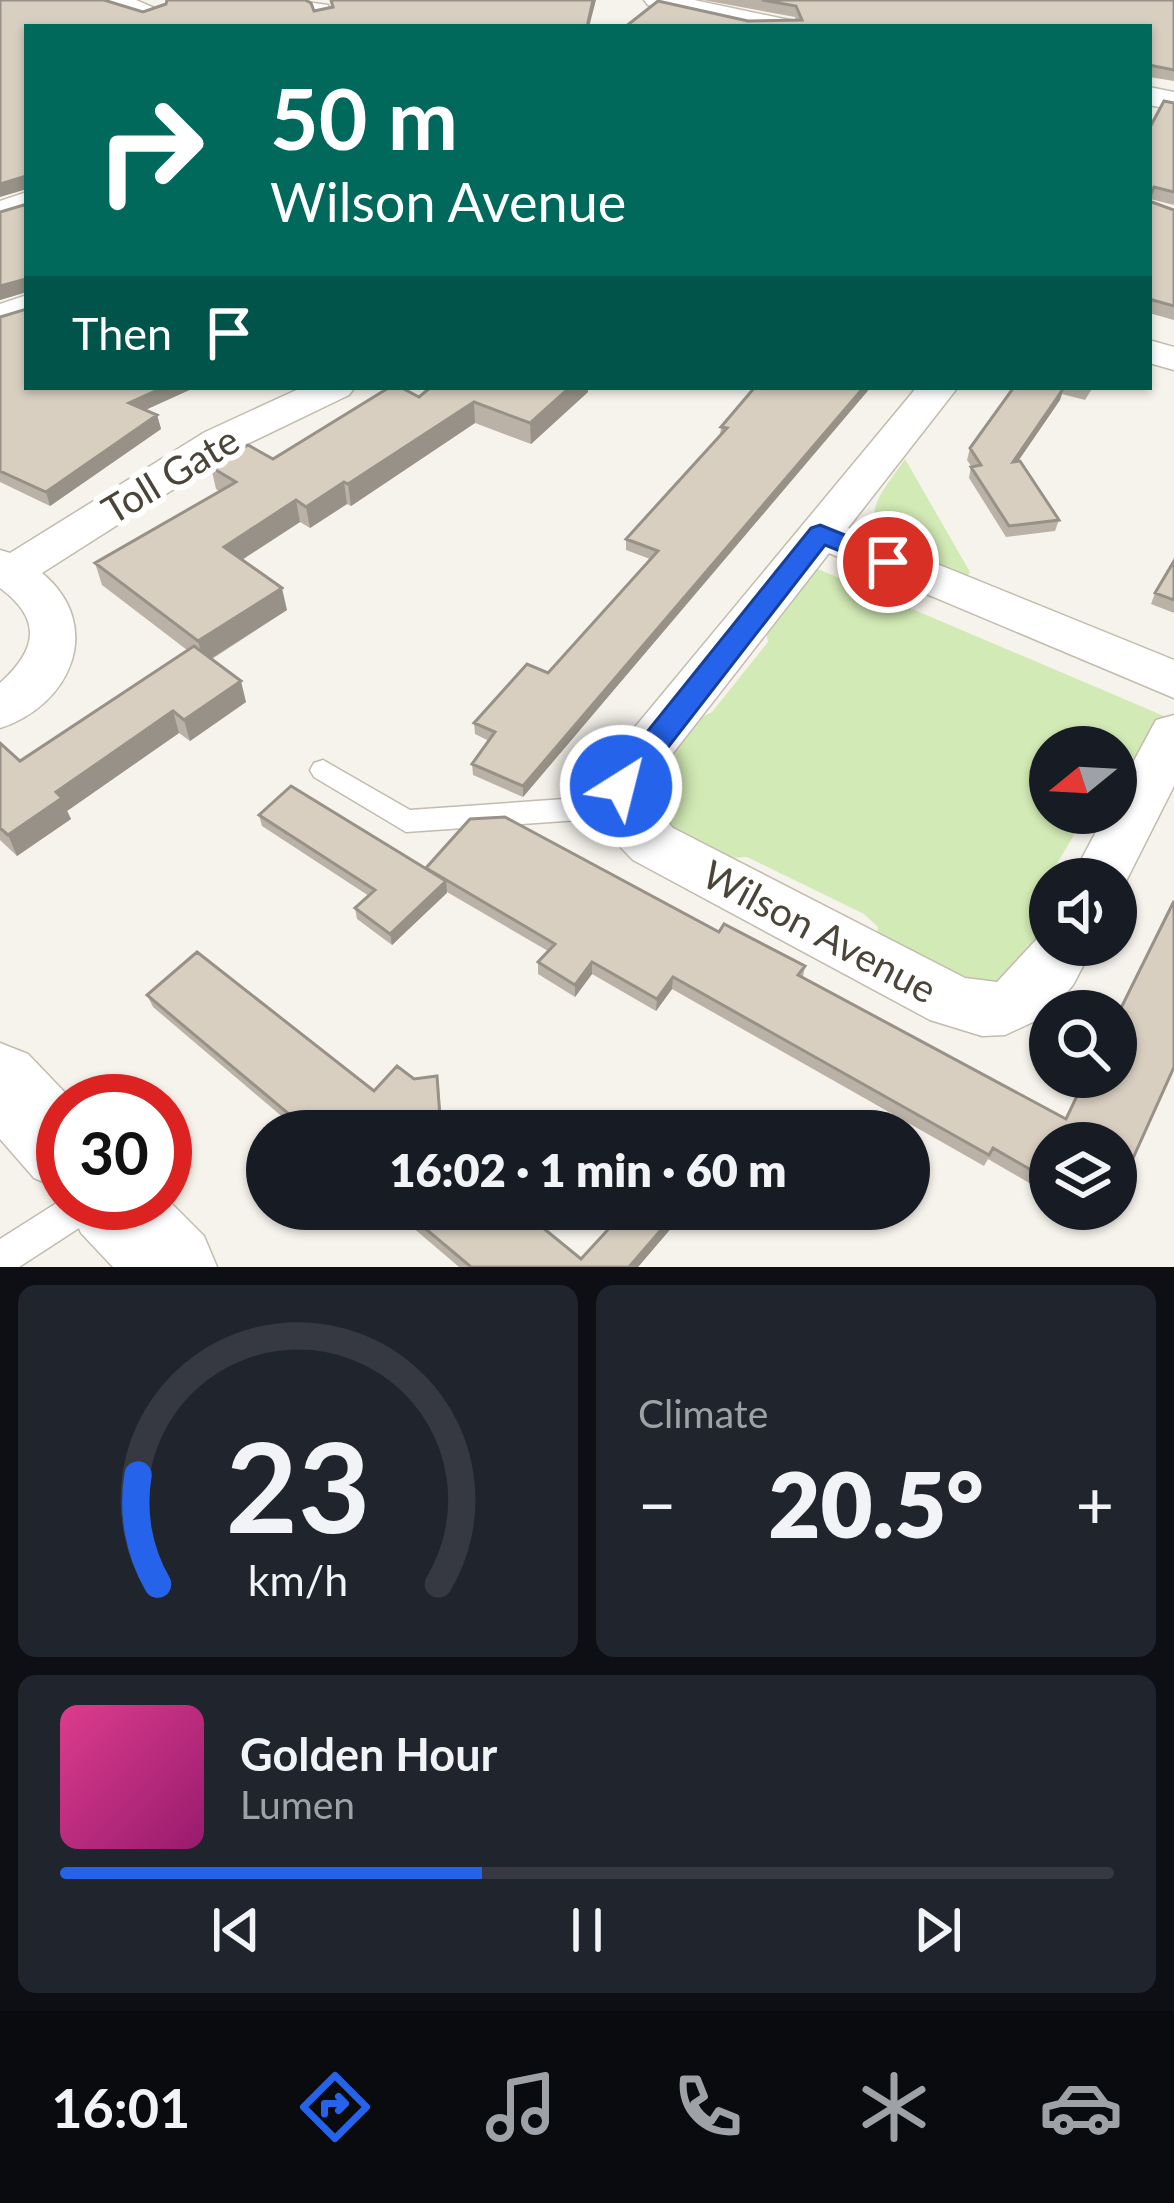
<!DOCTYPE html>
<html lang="en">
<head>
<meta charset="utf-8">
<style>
  body { margin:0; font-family:Lato,sans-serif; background:#20242c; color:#f1f3f6; height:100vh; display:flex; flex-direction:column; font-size:45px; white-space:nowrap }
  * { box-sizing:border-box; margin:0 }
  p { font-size:39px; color:#9ea1a6 }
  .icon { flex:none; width:66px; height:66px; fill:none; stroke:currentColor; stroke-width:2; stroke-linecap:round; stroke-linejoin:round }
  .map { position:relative; height:1267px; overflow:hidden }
  .sheet { display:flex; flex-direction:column; gap:18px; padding:18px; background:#0d0f14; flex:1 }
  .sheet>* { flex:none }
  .top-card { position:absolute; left:24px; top:24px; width:1128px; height:366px; border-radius:0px; box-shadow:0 3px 9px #0004; background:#00695c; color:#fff; overflow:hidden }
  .needle { width:78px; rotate:252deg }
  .fabs { position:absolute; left:1029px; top:726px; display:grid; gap:24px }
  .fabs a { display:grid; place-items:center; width:108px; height:108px; border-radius:50%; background:#171b24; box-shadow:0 3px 9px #0004; font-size:60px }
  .speed { position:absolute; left:36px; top:1074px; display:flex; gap:24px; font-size:60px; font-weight:700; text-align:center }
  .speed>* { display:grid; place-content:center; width:156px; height:156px; border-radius:50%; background:#171b24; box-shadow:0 3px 9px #0004; line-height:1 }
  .speed .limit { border:18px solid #d22; background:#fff; color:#111 }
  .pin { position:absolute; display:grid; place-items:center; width:102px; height:102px; color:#fff; margin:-51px; border:6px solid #fff; border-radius:50%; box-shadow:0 3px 12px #0007 }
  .me { position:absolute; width:132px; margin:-66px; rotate:36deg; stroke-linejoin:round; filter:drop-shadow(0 0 9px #0008) }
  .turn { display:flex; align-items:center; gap:42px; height:252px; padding:0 48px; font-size:54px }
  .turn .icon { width:156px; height:156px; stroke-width:2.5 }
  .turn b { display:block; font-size:84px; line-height:102px }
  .then { display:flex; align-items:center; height:114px; padding:0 48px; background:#0003; gap:24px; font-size:45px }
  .big { font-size:90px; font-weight:800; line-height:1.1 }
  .sheet .card { flex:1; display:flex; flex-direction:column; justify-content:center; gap:18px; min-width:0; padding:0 42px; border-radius:18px; background:#20242c }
  .sheet .dial { align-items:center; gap:0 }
  .dial svg { height:312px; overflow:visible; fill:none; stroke:#363941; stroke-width:7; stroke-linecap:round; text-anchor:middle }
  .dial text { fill:#f1f3f6; stroke:none }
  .song { display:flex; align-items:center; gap:36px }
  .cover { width:144px; height:144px; border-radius:18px; background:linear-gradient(135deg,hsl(330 70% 55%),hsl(320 70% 35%)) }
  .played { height:12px; border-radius:6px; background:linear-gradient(90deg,#2563eb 40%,#363941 40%) }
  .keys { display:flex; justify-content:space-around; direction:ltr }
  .heat { display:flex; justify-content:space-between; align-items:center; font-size:66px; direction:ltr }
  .sheet .tiles { flex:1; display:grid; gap:18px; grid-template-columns:1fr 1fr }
  .card:last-child { grid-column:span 2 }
  .trip { position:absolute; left:246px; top:1110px; width:684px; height:120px; border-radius:60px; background:#171b24; box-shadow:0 3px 9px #0004; font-weight:800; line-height:120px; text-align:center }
  .tab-bar { display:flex; height:192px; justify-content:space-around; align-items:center; background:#090b0e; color:#9ea1a6 }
  .tab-bar .icon { width:84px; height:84px }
  .tab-bar .selected { color:#2563eb }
  .tab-bar b { font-size:54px; color:#f1f3f6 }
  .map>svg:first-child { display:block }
  .green { fill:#d2eab5 }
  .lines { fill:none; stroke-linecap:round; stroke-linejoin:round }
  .service-casing { stroke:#c2bbae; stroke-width:3 }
  .minor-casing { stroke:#c2bbae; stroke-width:3 }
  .tertiary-casing { stroke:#c2bbae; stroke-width:3 }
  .service { fill:#fff; fill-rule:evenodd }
  .minor { fill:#fff; fill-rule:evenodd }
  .tertiary { fill:#fff; fill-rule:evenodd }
  .wall { fill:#bab2a6 }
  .shaded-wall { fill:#979187 }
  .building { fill:#d8cfc1; stroke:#979187; stroke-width:3 }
  .route { fill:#2563eb; stroke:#184099; stroke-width:3 }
  .labels { text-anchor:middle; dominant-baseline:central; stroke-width:12; stroke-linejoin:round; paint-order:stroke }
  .street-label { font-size:39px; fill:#4b4439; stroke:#fff }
</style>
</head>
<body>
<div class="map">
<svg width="1174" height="1267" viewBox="0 0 1174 1267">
  <rect width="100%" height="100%" fill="#f6f3ec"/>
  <path class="green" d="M 905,459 L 970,572 L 965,580 C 937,567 866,550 875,508 C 879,492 895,474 905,459 Z
    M 818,569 L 1164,716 L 1166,721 L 1126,790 L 1116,789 L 1116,747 L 1050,747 L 1050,813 L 1087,813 L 1052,872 L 1050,919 L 1013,981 L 975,990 L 876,944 L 878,927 L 864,914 L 747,857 L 729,858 L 646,825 L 644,770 L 700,718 L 712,712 L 768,642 L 766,633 L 807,574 Z"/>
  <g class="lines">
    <defs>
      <path id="service" d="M 292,0 L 328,5 L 330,15 L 318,18 L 317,10 Z
        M 323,760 L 410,810 L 621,795 L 631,799 L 635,806 L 631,813 L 621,817 L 406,832 L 314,777 L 310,770 L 314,763 Z
        M 63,1199 L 63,1203 L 104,1203 L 99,1215 L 19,1267 L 0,1267 L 0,1239 Z"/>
      <path id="minor" d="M 90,0 L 136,0 L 159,10 L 146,18 L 94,5 Z
        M 644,0 L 694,0 L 794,21 L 798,27 L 748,27 L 648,5 Z
        M 1149,87 L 1174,92 L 1174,110 L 1149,105 Z
        M 27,192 L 27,213 L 0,222 L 0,201 Z
        M 27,295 L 27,319 L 0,328 L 0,304 Z
        M 1149,340 L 1174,347 L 1174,370 L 1149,363 Z
        M 303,387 L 355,387 L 349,395 L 235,450 L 42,573 C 106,626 70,706 0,728 L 0,683 C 38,649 42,619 0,588 L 0,550 L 10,553 L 205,432 Z
        M 917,387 L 958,387 L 848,528 L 1174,660 L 1174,698 L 829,553 L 652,780 L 650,802 L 673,828 L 965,978 L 997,982 L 1050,925 L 1050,945 L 1094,945 L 1073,985 L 1048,1015 L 1005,1035 L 982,1036 L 930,1020 L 633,860 C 597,825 587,801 611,756 Z
        M 1174,715 L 1174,786 L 1119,895 L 1116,879 L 1071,879 L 1106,813 L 1116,813 L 1116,794 L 1156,720 Z"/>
      <path id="tertiary" d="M 0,1043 L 28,1054 L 73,1101 L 63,1101 L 63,1190 L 34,1178 L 0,1139 Z
        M 165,1197 L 204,1236 L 217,1267 L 113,1267 L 81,1233 L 68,1203 L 165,1203 Z"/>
    </defs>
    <use href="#service" class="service-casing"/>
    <use href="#minor" class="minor-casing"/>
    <use href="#tertiary" class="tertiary-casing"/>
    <use href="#service" class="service"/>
    <use href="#minor" class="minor"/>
    <use href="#tertiary" class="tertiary"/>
  </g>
  <path class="wall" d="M 703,0 L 1174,0 L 1174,81 L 1149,77 L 1149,27 L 748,21 L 796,20 L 795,17 Z
    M 1174,103 L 1174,205 L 1150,199 L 1149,201 L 1174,210 L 1174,320 L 1149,313 L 1149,129 Z
    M 27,204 L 27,387 L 196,387 L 145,410 L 157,415 L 161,429 L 50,506 L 0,482 L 0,317 L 27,309 L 26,292 L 0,300 Z
    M 588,387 L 588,392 L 531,444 L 475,423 L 351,506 L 347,504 L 310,528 L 300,522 L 242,560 L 287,610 L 212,659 L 246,702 L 190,741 L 179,733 L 67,811 L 71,819 L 17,856 L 0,840 L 0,743 L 20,761 L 187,650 L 102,585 L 95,563 L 220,492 L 216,489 L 211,467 L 273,459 L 419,397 Z
    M 755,387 L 871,387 L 523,797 L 473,775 L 472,764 L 489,741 L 475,734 L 474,723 L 548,673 L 650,559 L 626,550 L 626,539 L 720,436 L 721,427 Z
    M 1014,387 L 1093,387 L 1085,400 L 1062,394 L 1060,400 L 1018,461 L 1059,520 L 1055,531 L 1006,537 L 969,478 L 971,466 L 967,460 L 970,448 Z
    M 1174,561 L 1174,613 L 1151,604 L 1155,593 Z
    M 259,815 L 426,870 L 719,932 L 805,966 L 803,977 L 1066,1119 L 1174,1067 L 1050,1143 L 1050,1195 L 988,1159 L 984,1166 L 672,989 L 656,1011 L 592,974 L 575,997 L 538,974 L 538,962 L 548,951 L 447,892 L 392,945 L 357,919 L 355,908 L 369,896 L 262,826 Z
    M 147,995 L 374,1091 L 414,1079 L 439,1088 L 442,1131 L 299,1131 L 153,1007 Z
    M 391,1209 L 524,1209 L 522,1211 L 581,1259 L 680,1209 L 679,1219 L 638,1267 L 459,1267 Z
    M 1075,1209 L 1110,1209 L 1102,1224 Z"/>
  <path class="shaded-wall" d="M 593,0 L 596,0 L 589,27 L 587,27 Z
    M 26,176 L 27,189 L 0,197 L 0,184 Z
    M 26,279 L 27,292 L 0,300 L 0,286 Z
    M 164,387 L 196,387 L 132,416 L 129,403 Z
    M 570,387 L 588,387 L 588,392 L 531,444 L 530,423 Z
    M 864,387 L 871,387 L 523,797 L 523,786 Z
    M 1063,389 L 1060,400 L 1010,473 L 1013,462 Z
    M 474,402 L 475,423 L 351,506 L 348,484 Z
    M 157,415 L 161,429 L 50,506 L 46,492 Z
    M 344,482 L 347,504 L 310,528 L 306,507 Z
    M 296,500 L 300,522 L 229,568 L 224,547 Z
    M 282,588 L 287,610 L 204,663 L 198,641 Z
    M 241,681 L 246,702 L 190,741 L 184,720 Z
    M 173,711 L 179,733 L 67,811 L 71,819 L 17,856 L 8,835 L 56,792 Z
    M 446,881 L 447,893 L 392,945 L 390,934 Z
    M 592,962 L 592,974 L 575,997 L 575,985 Z
    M 673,977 L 672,989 L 656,1011 L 657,999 Z
    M 680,1209 L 679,1219 L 638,1267 L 629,1267 Z"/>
  <path class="building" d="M 0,0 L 104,0 L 143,12 L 166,4 L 167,0 L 305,0 L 311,3 L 314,11 L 333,7 L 331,0 L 593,0 L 587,27 L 27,27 L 27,202 L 26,176 L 0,184 Z
    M 762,0 L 1174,0 L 1174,70 L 1149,65 L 1149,27 L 625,27 L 658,1 L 748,21 L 802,20 L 796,6 Z
    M 1164,101 L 1174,103 L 1174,192 L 1154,187 L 1149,199 L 1149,129 Z
    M 1149,201 L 1174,210 L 1174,306 L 1149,299 Z
    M 27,204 L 27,387 L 164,387 L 129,403 L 157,415 L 46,492 L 0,471 L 0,317 L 27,309 L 26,279 L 0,286 L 0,212 Z
    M 390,387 L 400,387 L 419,397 L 431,387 L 570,387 L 530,423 L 474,402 L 348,484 L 344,482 L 306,507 L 296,500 L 224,547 L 282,588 L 198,641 L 95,563 L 236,482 L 211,467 L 248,445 L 273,459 Z
    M 755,387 L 864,387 L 523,786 L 472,764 L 495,732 L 474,723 L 527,664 L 548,673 L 658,551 L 626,539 L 727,428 L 721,427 Z
    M 1014,387 L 1058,387 L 1063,389 L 1013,462 L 1020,461 L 1059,520 L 1009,526 L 971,467 L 981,465 L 970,448 Z
    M 1174,561 L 1174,600 L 1155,593 Z
    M 194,646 L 241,681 L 184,720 L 173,711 L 56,792 L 62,798 L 8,835 L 0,828 L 0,743 L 20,761 Z
    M 291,786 L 446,881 L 390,934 L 355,908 L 375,890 L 259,815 Z
    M 505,817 L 719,932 L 724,924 L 805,966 L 798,975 L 1066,1119 L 1086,1077 L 1116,1077 L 1116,1018 L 1174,901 L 1174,1067 L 1116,1196 L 1116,1143 L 1050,1143 L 1050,1181 L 993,1148 L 989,1155 L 673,977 L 657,999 L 592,962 L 575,985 L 538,962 L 555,944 L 426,868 L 470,819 Z
    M 197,952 L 374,1091 L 397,1066 L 414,1079 L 437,1076 L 441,1131 L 309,1131 L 147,995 Z
    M 402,1209 L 520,1209 L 581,1259 L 627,1209 L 679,1209 L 629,1267 L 471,1267 Z"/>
  <path class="route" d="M 820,525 L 897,556 L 901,562 L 888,570 L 825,545 L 631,795 L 610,795 L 606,786 L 610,778 L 811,528 Z"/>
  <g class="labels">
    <g class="street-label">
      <text transform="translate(170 474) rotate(-31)">Toll Gate</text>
      <text transform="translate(820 931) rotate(28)">Wilson Avenue</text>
    </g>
  </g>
</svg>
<div class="fabs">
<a><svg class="needle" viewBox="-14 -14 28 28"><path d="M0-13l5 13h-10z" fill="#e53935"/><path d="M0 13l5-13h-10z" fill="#9ea1a6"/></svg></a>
<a><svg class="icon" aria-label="sound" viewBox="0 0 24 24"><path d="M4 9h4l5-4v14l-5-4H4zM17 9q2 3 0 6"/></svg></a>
<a><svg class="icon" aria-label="search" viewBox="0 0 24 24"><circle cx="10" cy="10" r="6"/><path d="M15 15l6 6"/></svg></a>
<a><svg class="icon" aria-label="layers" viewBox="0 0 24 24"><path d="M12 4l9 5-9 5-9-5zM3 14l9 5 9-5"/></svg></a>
</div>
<div class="speed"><div class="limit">30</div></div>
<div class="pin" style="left:888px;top:562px;background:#d93025"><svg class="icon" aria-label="arrive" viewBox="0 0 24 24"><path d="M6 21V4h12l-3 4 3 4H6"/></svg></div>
<svg class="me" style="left:621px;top:786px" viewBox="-20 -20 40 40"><circle r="17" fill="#2563eb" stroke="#fff" stroke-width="3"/><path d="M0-11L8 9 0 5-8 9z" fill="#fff"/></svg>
<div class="trip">16:02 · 1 min · 60 m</div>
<div class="top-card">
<div class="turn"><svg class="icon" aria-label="right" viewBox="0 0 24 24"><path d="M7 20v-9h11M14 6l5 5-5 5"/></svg><div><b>50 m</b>Wilson Avenue</div></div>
<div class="then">Then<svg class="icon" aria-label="arrive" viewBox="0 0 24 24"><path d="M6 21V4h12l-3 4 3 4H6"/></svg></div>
</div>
</div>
<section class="sheet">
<div class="tiles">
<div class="card dial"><svg viewBox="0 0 100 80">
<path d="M14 69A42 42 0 1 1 86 69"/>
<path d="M14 69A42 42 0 0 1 9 41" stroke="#2563eb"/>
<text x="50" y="56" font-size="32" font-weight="700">23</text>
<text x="50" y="72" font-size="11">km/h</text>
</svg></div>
<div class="card"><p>Climate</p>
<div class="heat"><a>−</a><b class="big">20.5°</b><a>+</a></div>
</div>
<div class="card">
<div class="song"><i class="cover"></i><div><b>Golden Hour</b><p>Lumen</p></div></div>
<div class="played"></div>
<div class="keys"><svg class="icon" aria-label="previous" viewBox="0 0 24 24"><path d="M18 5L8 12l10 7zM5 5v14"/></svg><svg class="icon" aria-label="pause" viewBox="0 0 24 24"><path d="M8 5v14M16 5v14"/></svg><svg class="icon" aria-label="next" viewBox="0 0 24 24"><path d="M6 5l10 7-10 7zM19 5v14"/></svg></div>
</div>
</div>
</section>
<nav class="tab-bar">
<b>16:01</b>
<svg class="icon selected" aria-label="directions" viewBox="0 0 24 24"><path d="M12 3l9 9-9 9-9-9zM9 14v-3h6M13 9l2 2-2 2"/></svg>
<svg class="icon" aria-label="music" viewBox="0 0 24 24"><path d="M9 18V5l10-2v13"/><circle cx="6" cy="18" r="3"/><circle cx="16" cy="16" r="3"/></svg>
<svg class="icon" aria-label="phone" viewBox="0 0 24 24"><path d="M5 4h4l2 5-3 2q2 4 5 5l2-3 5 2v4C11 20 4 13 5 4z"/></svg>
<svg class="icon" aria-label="climate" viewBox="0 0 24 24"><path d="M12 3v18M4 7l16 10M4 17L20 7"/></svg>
<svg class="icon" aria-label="car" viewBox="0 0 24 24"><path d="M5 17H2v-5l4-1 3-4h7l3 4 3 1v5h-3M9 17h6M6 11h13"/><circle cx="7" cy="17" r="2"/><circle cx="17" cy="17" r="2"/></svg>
</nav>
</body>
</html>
